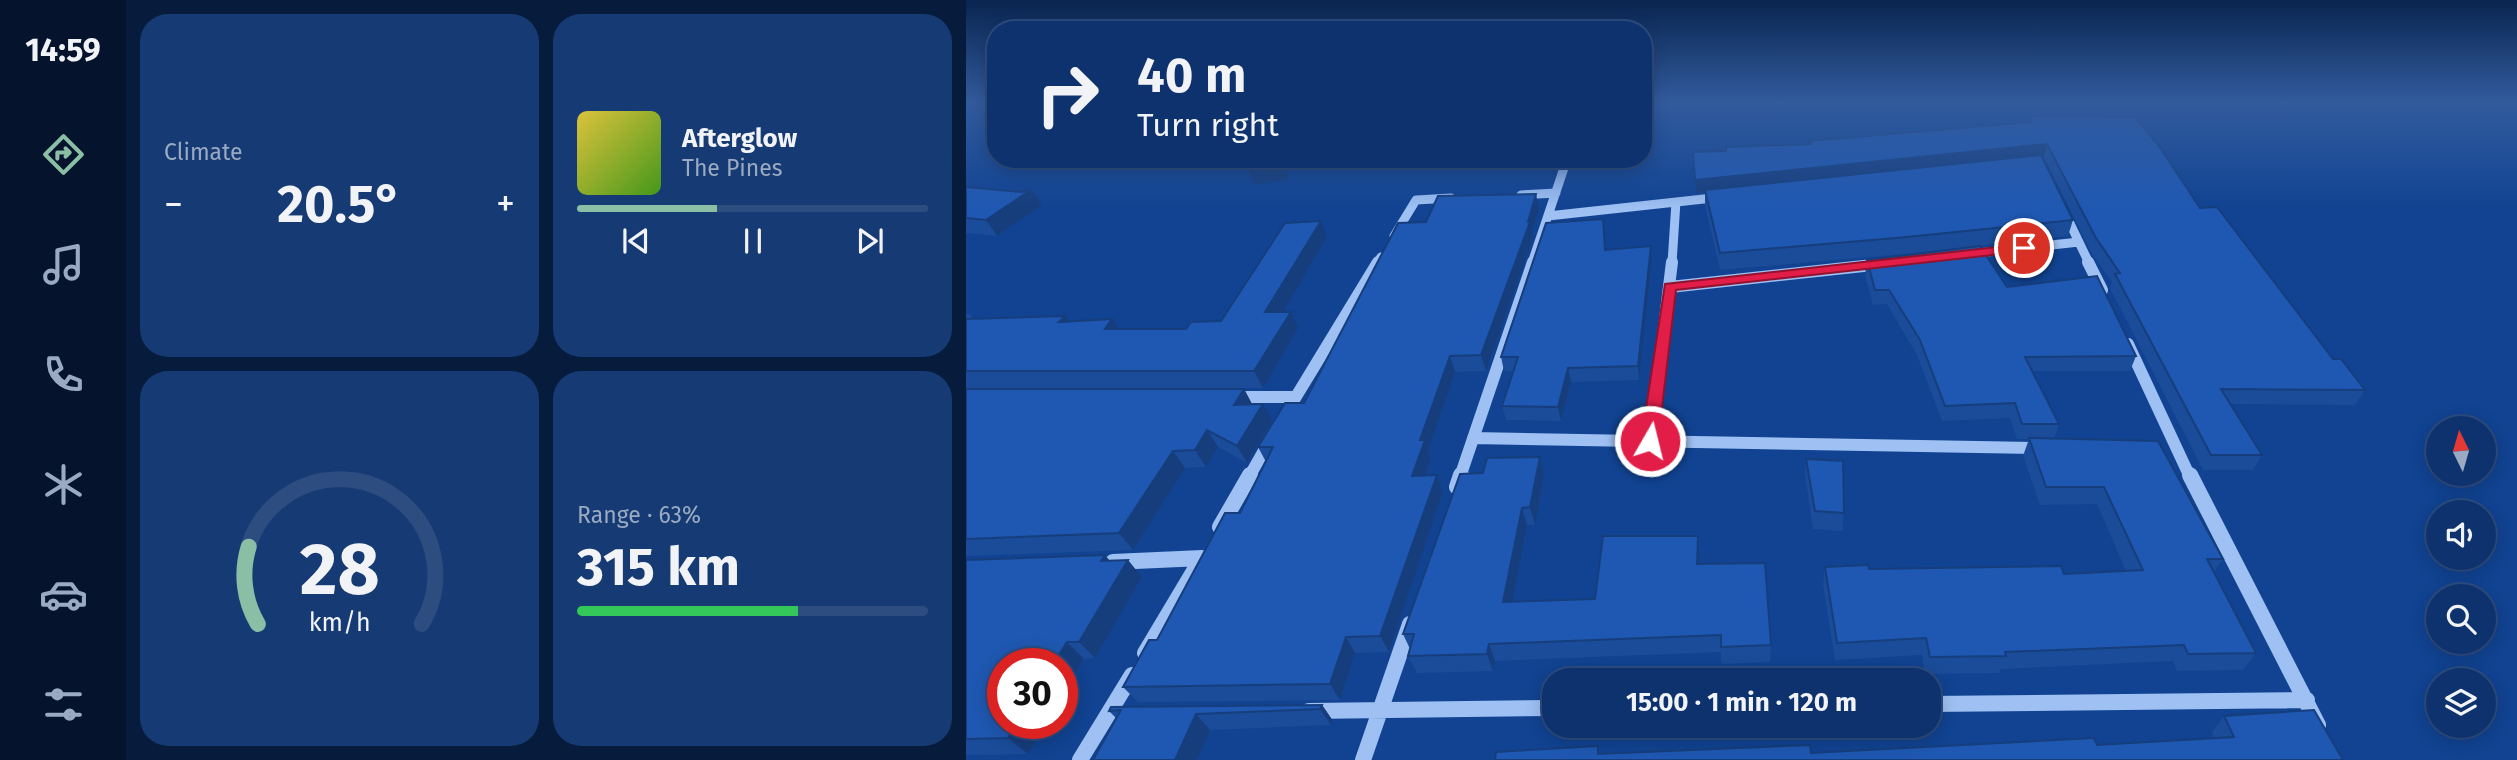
<!DOCTYPE html>
<html lang="en">
<head>
<meta charset="utf-8">
<style>
  body { margin:0; font-family:"Fira Sans",sans-serif; background:#163a73; color:#f1f3f6; height:100vh; display:flex; flex-direction:column; font-size:26px; white-space:nowrap }
  * { box-sizing:border-box; margin:0 }
  p { font-size:23px; color:#9aaac2 }
  .icon { flex:none; width:38px; height:38px; fill:none; stroke:currentColor; stroke-width:2; stroke-linecap:round; stroke-linejoin:round }
  .map { position:relative; flex:1; overflow:hidden }
  .drawer { display:flex; flex-direction:column; gap:14px; padding:14px; background:#071c3c; width:840px }
  .drawer>* { flex:none }
  .guide { position:absolute; left:21px; top:21px; width:665px; height:147px; border-radius:28px; box-shadow:0 4px 18px #0003,0 0 0 2px #2d4d81; background:#0d326e; color:#f1f3f6; overflow:hidden }
  .needle { width:46px; rotate:355deg }
  .buttons { position:absolute; left:1460px; top:416px; display:grid; gap:14px }
  .buttons a { display:grid; place-items:center; width:70px; height:70px; border-radius:50%; background:#0d326e; box-shadow:0 4px 18px #0003,0 0 0 2px #2d4d81; font-size:35px }
  .speed { position:absolute; left:21px; top:648px; display:flex; gap:14px; font-size:35px; font-weight:700; text-align:center }
  .speed>* { display:grid; place-content:center; width:91px; height:91px; border-radius:50%; background:#0d326e; box-shadow:0 4px 18px #0003,0 0 0 2px #2d4d81; line-height:1 }
  .speed .limit { border:10px solid #d22; background:#fff; color:#111 }
  .pin { position:absolute; display:grid; place-items:center; width:60px; height:60px; color:#fff; margin:-30px; border:4px solid #fff; border-radius:50%; box-shadow:0 2px 7px #0007 }
  .me { position:absolute; width:77px; margin:-38px; rotate:8deg; stroke-linejoin:round; filter:drop-shadow(0 0 5px #0008) }
  .turn { display:flex; align-items:center; gap:24px; height:147px; padding:0 35px; font-size:32px }
  .turn .icon { width:91px; height:91px; stroke-width:2.5 }
  .turn b { display:block; font-size:49px; line-height:60px }
  .big { font-size:52px; font-weight:700; line-height:1.1 }
  .drawer .widget { flex:1; display:flex; flex-direction:column; justify-content:center; gap:10px; min-width:0; padding:0 24px; border-radius:28px; background:#163a73 }
  .drawer .dial { align-items:center; gap:0 }
  .dial svg { height:182px; overflow:visible; fill:none; stroke:#2d4d81; stroke-width:7; stroke-linecap:round; text-anchor:middle }
  .dial text { fill:#f1f3f6; stroke:none }
  .song { display:flex; align-items:center; gap:21px }
  .cover { width:84px; height:84px; border-radius:10px; background:linear-gradient(135deg,hsl(50 70% 55%),hsl(100 70% 35%)) }
  .played { height:7px; border-radius:4px; background:linear-gradient(90deg,#8abfa5 40%,#2d4d81 40%) }
  .keys { display:flex; justify-content:space-around; direction:ltr }
  .heat { display:flex; justify-content:space-between; align-items:center; font-size:38px; direction:ltr }
  .charge { height:10px; border-radius:5px; background:linear-gradient(90deg,#34c759 63%,#2d4d81 0) }
  .drawer .tiles { flex:1; display:grid; gap:14px; grid-template-columns:repeat(2,1fr) }
  .trip { position:absolute; left:576px; top:668px; width:399px; height:70px; border-radius:28px; background:#0d326e; box-shadow:0 4px 18px #0003,0 0 0 2px #2d4d81; font-weight:700; line-height:70px; text-align:center }
  main { display:flex; flex:1; min-height:0 }
  .tab-bar { display:flex; flex-direction:column; width:126px; justify-content:space-around; align-items:center; background:#05142c; color:#9aaac2 }
  .tab-bar .icon { width:49px; height:49px }
  .tab-bar .current { color:#8abfa5 }
  .tab-bar b { font-size:32px; color:#f1f3f6 }
  .map>svg:first-child { display:block }
  .lines { fill:none; stroke-linecap:round; stroke-linejoin:round }
  .minor-far2 { stroke:#9ec0f3; stroke-width:9 }
  .minor-far1 { stroke:#9ec0f3; stroke-width:12 }
  .minor { stroke:#9ec0f3; stroke-width:16 }
  .wall { fill:#1b4c99 }
  .shaded-wall { fill:#163e7d }
  .building { fill:#1f58b2; stroke:#163e7d; stroke-width:2 }
  .route { fill:#e11d48; stroke:#92132f; stroke-width:2 }
</style>
</head>
<body>
<main>
<nav class="tab-bar">
<b>14:59</b>
<svg class="icon current" aria-label="directions" viewBox="0 0 24 24"><path d="M12 3l9 9-9 9-9-9zM9 14v-3h6M13 9l2 2-2 2"/></svg>
<svg class="icon" aria-label="music" viewBox="0 0 24 24"><path d="M9 18V5l10-2v13"/><circle cx="6" cy="18" r="3"/><circle cx="16" cy="16" r="3"/></svg>
<svg class="icon" aria-label="phone" viewBox="0 0 24 24"><path d="M5 4h4l2 5-3 2q2 4 5 5l2-3 5 2v4C11 20 4 13 5 4z"/></svg>
<svg class="icon" aria-label="climate" viewBox="0 0 24 24"><path d="M12 3v18M4 7l16 10M4 17L20 7"/></svg>
<svg class="icon" aria-label="car" viewBox="0 0 24 24"><path d="M5 17H2v-5l4-1 3-4h7l3 4 3 1v5h-3M9 17h6M6 11h13"/><circle cx="7" cy="17" r="2"/><circle cx="17" cy="17" r="2"/></svg>
<svg class="icon" aria-label="filters" viewBox="0 0 24 24"><path d="M4 7h16M4 17h16"/><circle cx="9" cy="7" r="2"/><circle cx="15" cy="17" r="2"/></svg>
</nav>
<section class="drawer">
<div class="tiles">
<div class="widget"><p>Climate</p>
<div class="heat"><a>−</a><b class="big">20.5°</b><a>+</a></div>
</div>
<div class="widget">
<div class="song"><i class="cover"></i><div><b>Afterglow</b><p>The Pines</p></div></div>
<div class="played"></div>
<div class="keys"><svg class="icon" aria-label="previous" viewBox="0 0 24 24"><path d="M18 5L8 12l10 7zM5 5v14"/></svg><svg class="icon" aria-label="pause" viewBox="0 0 24 24"><path d="M8 5v14M16 5v14"/></svg><svg class="icon" aria-label="next" viewBox="0 0 24 24"><path d="M6 5l10 7-10 7zM19 5v14"/></svg></div>
</div>
<div class="widget dial"><svg viewBox="0 0 100 80">
<path d="M14 69A42 42 0 1 1 86 69"/>
<path d="M14 69A42 42 0 0 1 10 35" stroke="#8abfa5"/>
<text x="50" y="56" font-size="32" font-weight="700">28</text>
<text x="50" y="72" font-size="11">km/h</text>
</svg></div>
<div class="widget"><p>Range · 63%</p><b class="big">315 km</b><div class="charge"></div></div>
</div>
</section>
<div class="map">
<svg width="1551" height="760" viewBox="0 0 1551 760">
  <rect width="100%" height="100%" fill="#114392"/>
  <g class="lines">
    <path class="minor-far2" d="M 555,195 L 590,193
      M 1098,211 L 1123,263
      M 582,216 L 756,197
      M 428,236 L 450,200 L 485,198
      M 1003,254 L 1113,242
      M 411,263 L 415,257
      M 566,263 L 601,159
      M 706,263 L 710,202"/>
    <path class="minor-far1" d="M 1122,262 L 1136,290
      M 704,287 L 916,264
      M 1162,344 L 1224,477
      M 266,397 L 329,397
      M 317,418 L 412,262
      M 507,438 L 1074,448
      M 684,441 L 706,262
      M 283,477 L 304,440
      M 494,477 L 567,262"/>
    <path class="minor" d="M 1224,475 L 1352,725
      M 491,487 L 495,475
      M 254,527 L 284,475
      M 147,562 L 236,558
      M 179,653 L 234,561
      M 962,704 L 1341,700
      M 343,711 L 588,708
      M 114,760 L 166,675
      M 397,760 L 444,624"/>
  </g>
  <path class="wall" d="M 1062,116 L 1234,208 L 1367,359 L 1399,390 L 1389,405 L 1264,404 L 1296,455 L 1287,470 L 1237,470 L 1144,288 L 1146,282 L 1125,252 L 1078,157 L 1076,157 L 1107,220 L 1102,236 L 938,254 L 754,270 L 739,206 L 739,192 L 730,193 L 727,152 L 760,151 L 843,144 L 843,141 L 1061,122 Z
    M 0,187 L 56,192 L 66,189 L 76,205 L 31,236 L 0,233 Z
    M 573,209 L 566,233 L 567,238 L 520,371 L 489,372 L 462,451 L 465,457 L 458,476 L 471,475 L 477,492 L 423,652 L 389,653 L 374,700 L 172,702 L 157,687 L 191,640 L 274,513 L 300,462 L 292,447 L 338,403 L 460,222 Z
    M 637,219 L 640,250 L 685,246 L 686,259 L 673,380 L 605,382 L 595,421 L 540,420 L 536,406 L 548,371 L 538,371 L 535,357 Z
    M 355,221 L 361,237 L 317,312 L 332,328 L 297,388 L 0,388 L 0,314 L 4,314 L 7,319 L 99,316 L 103,322 L 152,329 L 220,329 L 255,321 Z
    M 901,260 L 1041,287 L 1170,356 L 1164,371 L 1066,371 L 1093,424 L 1088,439 L 1257,559 L 1248,572 L 1290,653 L 1277,670 L 1211,671 L 1207,661 L 1035,669 L 1033,673 L 959,674 L 956,655 L 869,660 L 857,585 L 859,567 L 1098,574 L 1160,571 L 1131,504 L 1074,505 L 1057,456 L 1063,439 L 1051,439 L 1044,418 L 976,421 L 951,355 L 921,304 L 907,305 L 899,275 Z
    M 0,389 L 278,389 L 286,404 L 306,421 L 281,463 L 252,447 L 240,467 L 219,468 L 167,550 L 0,556 Z
    M 574,457 L 578,474 L 569,525 L 561,525 L 546,602 L 629,599 L 732,536 L 733,564 L 805,645 L 804,662 L 755,664 L 755,652 L 529,661 L 527,671 L 451,673 L 442,656 L 444,649 L 437,634 L 517,473 Z
    M 840,459 L 878,513 L 876,531 L 847,529 L 839,476 Z
    M 0,560 L 144,561 L 176,577 L 129,658 L 118,659 L 62,754 L 0,755 Z
    M 356,705 L 367,721 L 365,725 L 244,730 L 231,760 L 127,760 L 150,718 L 143,711 Z
    M 1258,716 L 1377,760 L 529,760 L 632,746 L 634,754 L 845,753 L 1131,745 L 1248,738 L 1246,732 Z"/>
  <path class="shaded-wall" d="M 1081,144 L 1078,157 L 730,193 L 729,180 Z
    M 316,159 L 323,159 L 321,180 L 288,185 L 282,170 Z
    M 66,189 L 76,205 L 31,236 L 20,220 Z
    M 570,194 L 573,209 L 566,233 L 567,238 L 520,371 L 515,355 L 562,222 Z
    M 355,221 L 361,237 L 307,329 L 299,312 Z
    M 685,246 L 686,259 L 673,380 L 672,366 Z
    M 325,312 L 332,328 L 297,388 L 288,371 Z
    M 99,316 L 110,333 L 93,322 Z
    M 146,319 L 157,336 L 139,329 Z
    M 484,356 L 489,372 L 462,451 L 465,457 L 453,493 L 446,476 L 454,440 Z
    M 602,368 L 605,382 L 595,421 L 592,407 Z
    M 278,389 L 287,406 L 268,405 Z
    M 297,404 L 306,421 L 281,463 L 271,446 Z
    M 241,430 L 252,447 L 240,467 L 229,450 Z
    M 207,451 L 219,468 L 167,550 L 153,533 Z
    M 574,457 L 578,474 L 569,525 L 564,507 Z
    M 471,475 L 477,492 L 423,652 L 414,636 Z
    M 556,508 L 561,525 L 543,619 L 537,602 Z
    M 732,536 L 733,553 L 732,581 L 731,564 Z
    M 139,555 L 153,572 L 135,561 Z
    M 162,560 L 176,577 L 129,658 L 113,642 Z
    M 380,637 L 389,653 L 374,700 L 364,684 Z
    M 101,642 L 118,659 L 96,695 L 96,663 L 88,663 Z
    M 523,644 L 529,661 L 527,671 L 521,654 Z
    M 356,705 L 367,721 L 365,725 L 354,709 Z
    M 230,714 L 244,730 L 231,760 L 209,760 Z
    M 52,723 L 80,723 L 62,754 L 42,738 Z"/>
  <path class="building" d="M 1062,116 L 1169,117 L 1193,146 L 1234,208 L 1251,207 L 1367,359 L 1375,359 L 1399,390 L 1255,389 L 1296,455 L 1245,455 L 1149,274 L 1154,273 L 1130,238 L 1081,144 L 729,180 L 727,152 L 760,151 L 760,147 L 845,144 L 843,141 L 1066,122 Z
    M 1075,155 L 1107,220 L 941,237 L 754,253 L 739,190 Z
    M 283,159 L 316,159 L 315,165 L 282,170 Z
    M 0,187 L 56,192 L 66,189 L 20,220 L 0,218 Z
    M 570,194 L 562,222 L 564,222 L 515,355 L 484,356 L 454,440 L 459,440 L 446,476 L 471,475 L 414,636 L 380,637 L 364,684 L 157,687 L 183,640 L 191,640 L 259,513 L 274,513 L 307,447 L 292,447 L 319,403 L 338,403 L 432,223 L 460,222 L 472,196 Z
    M 637,219 L 639,250 L 685,246 L 672,366 L 602,368 L 592,407 L 536,406 L 552,357 L 535,357 L 580,223 Z
    M 355,221 L 299,312 L 325,312 L 288,371 L 0,371 L 0,319 L 99,316 L 93,322 L 146,319 L 139,329 L 220,329 L 225,322 L 255,321 L 319,223 Z
    M 1014,246 L 1041,287 L 1131,276 L 1170,356 L 1059,357 L 1093,424 L 1056,424 L 1049,403 L 979,406 L 954,340 L 923,290 L 909,290 L 901,260 Z
    M 0,389 L 278,389 L 268,405 L 297,404 L 271,446 L 241,430 L 229,450 L 207,451 L 153,533 L 0,539 Z
    M 1063,438 L 1192,441 L 1257,559 L 1241,559 L 1290,653 L 1222,654 L 1218,645 L 1039,652 L 1040,656 L 964,657 L 960,638 L 871,643 L 859,567 L 902,565 L 903,569 L 1095,566 L 1098,574 L 1177,570 L 1138,487 L 1080,487 Z
    M 574,457 L 564,507 L 556,508 L 537,602 L 629,599 L 637,536 L 732,536 L 731,564 L 799,563 L 805,645 L 755,647 L 755,635 L 523,644 L 521,654 L 442,656 L 448,634 L 437,634 L 494,474 L 517,473 L 521,458 Z
    M 840,459 L 877,461 L 878,513 L 849,511 Z
    M 139,555 L 135,561 L 162,560 L 113,642 L 101,642 L 88,663 L 37,663 L 37,723 L 52,723 L 42,738 L 0,739 L 0,560 Z
    M 356,705 L 354,709 L 230,714 L 209,760 L 127,760 L 155,710 L 143,711 L 145,707 Z
    M 1348,710 L 1377,760 L 529,760 L 530,752 L 632,746 L 632,754 L 844,745 L 845,753 L 1128,738 L 1131,745 L 1268,737 L 1258,716 Z"/>
  <linearGradient id="sky" x2="0" y2="1"><stop stop-color="#092550"/><stop offset="0.49" stop-color="#325b9d"/><stop offset="1" stop-color="#325b9d" stop-opacity="0"/></linearGradient>
  <rect width="1551" height="208" fill="url(#sky)"/>
  <path class="route" d="M 1058,244 L 1063,245 L 1063,251 L 710,290 L 692,441 L 684,447 L 675,441 L 699,284 Z"/>
</svg>
<div class="buttons">
<a><svg class="needle" viewBox="-14 -14 28 28"><path d="M0-13l5 13h-10z" fill="#e53935"/><path d="M0 13l5-13h-10z" fill="#9aaac2"/></svg></a>
<a><svg class="icon" aria-label="sound" viewBox="0 0 24 24"><path d="M4 9h4l5-4v14l-5-4H4zM17 9q2 3 0 6"/></svg></a>
<a><svg class="icon" aria-label="search" viewBox="0 0 24 24"><circle cx="10" cy="10" r="6"/><path d="M15 15l6 6"/></svg></a>
<a><svg class="icon" aria-label="layers" viewBox="0 0 24 24"><path d="M12 4l9 5-9 5-9-5zM3 14l9 5 9-5"/></svg></a>
</div>
<div class="speed"><div class="limit">30</div></div>
<div class="pin" style="left:1058px;top:248px;background:#d93025"><svg class="icon" aria-label="arrive" viewBox="0 0 24 24"><path d="M6 21V4h12l-3 4 3 4H6"/></svg></div>
<svg class="me" style="left:684px;top:441px" viewBox="-20 -20 40 40"><circle r="17" fill="#e11d48" stroke="#fff" stroke-width="3"/><path d="M0-11L8 9 0 5-8 9z" fill="#fff"/></svg>
<div class="trip">15:00 · 1 min · 120 m</div>
<div class="guide">
<div class="turn"><svg class="icon" aria-label="right" viewBox="0 0 24 24"><path d="M7 20v-9h11M14 6l5 5-5 5"/></svg><div><b>40 m</b>Turn right</div></div>
</div>
</div>
</main>
</body>
</html>
